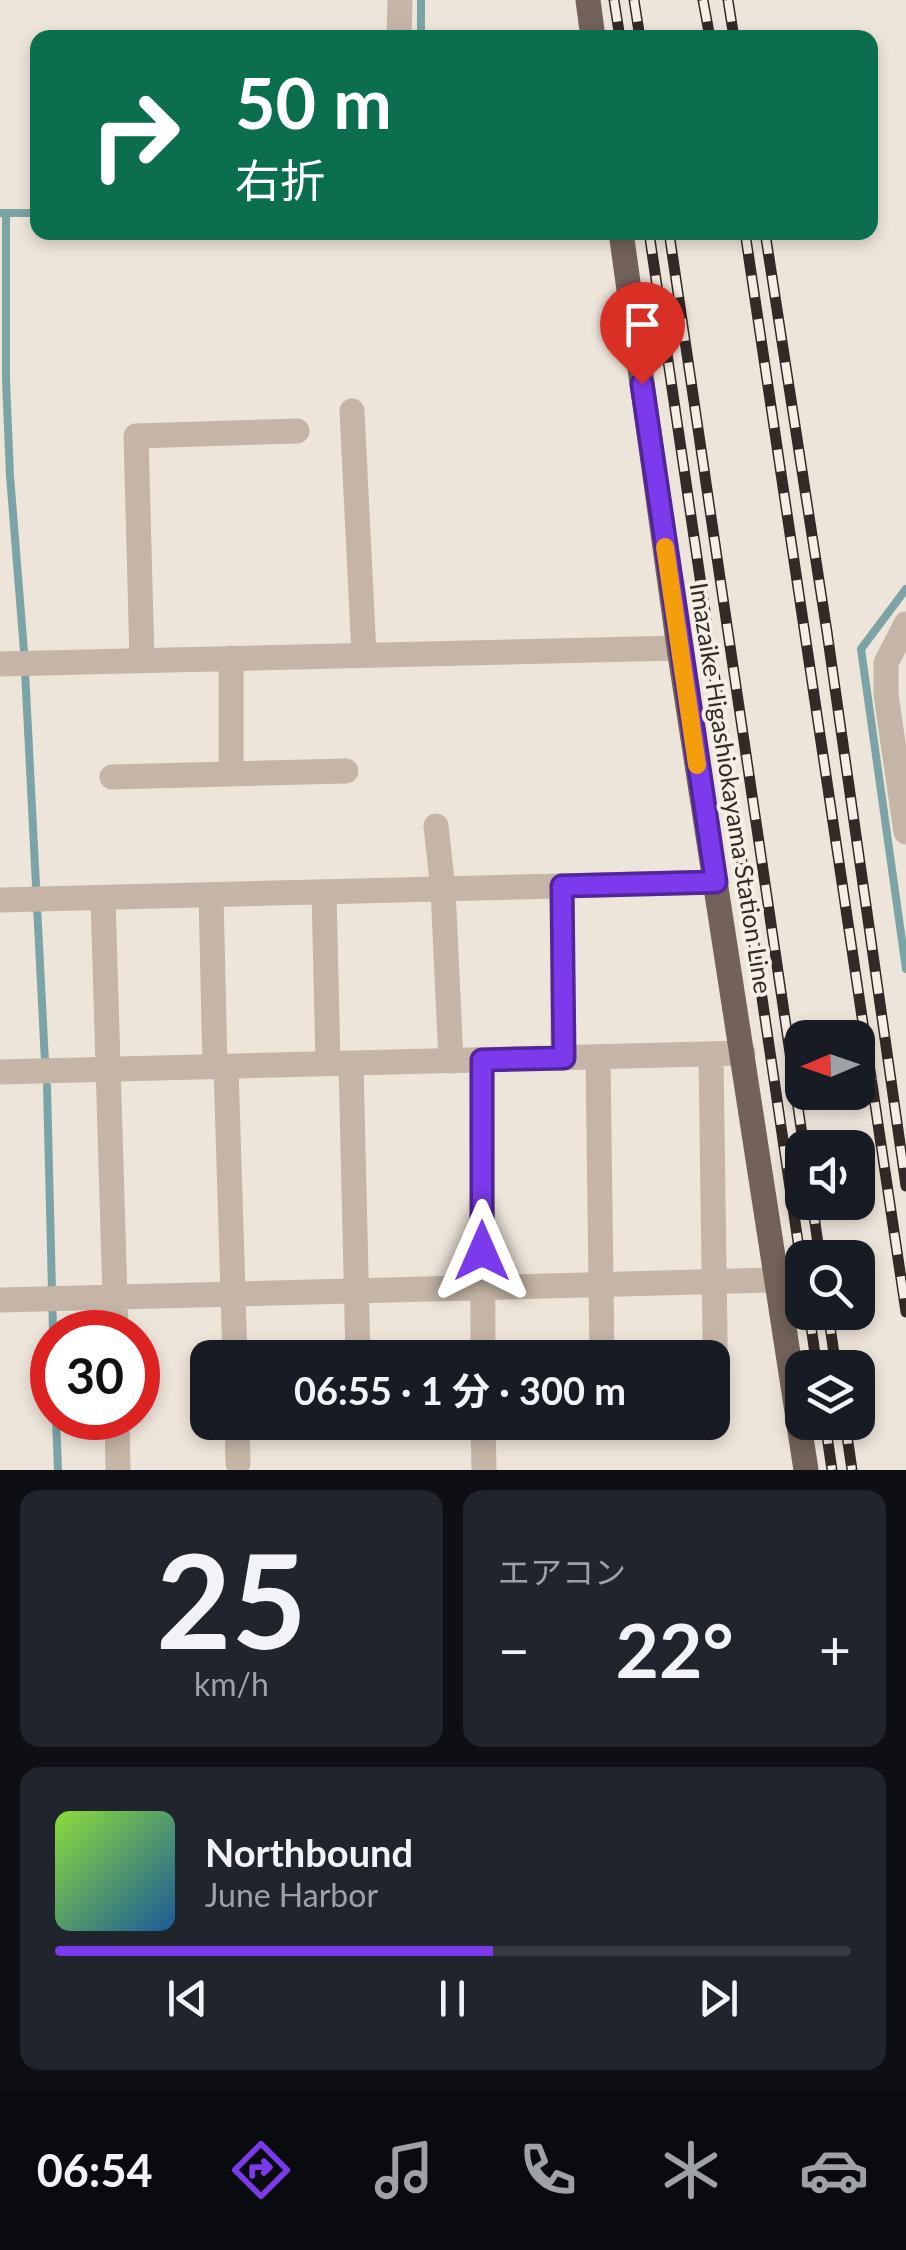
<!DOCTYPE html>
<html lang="ja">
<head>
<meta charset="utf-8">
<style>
  body { margin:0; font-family:Lato,"Noto Sans JP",sans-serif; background:#20242c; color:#f1f3f6; height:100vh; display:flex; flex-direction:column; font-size:38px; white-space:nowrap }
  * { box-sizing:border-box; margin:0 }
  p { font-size:32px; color:#9ea1a6 }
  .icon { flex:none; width:55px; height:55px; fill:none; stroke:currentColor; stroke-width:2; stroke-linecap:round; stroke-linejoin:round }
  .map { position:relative; height:1470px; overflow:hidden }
  .drawer { display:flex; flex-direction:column; gap:20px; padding:20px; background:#0d0f14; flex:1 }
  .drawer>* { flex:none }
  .top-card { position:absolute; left:30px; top:30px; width:848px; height:210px; border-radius:20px; box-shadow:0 5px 15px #0003; background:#0b6e4f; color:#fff; overflow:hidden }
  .needle { width:65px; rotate:268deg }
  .fabs { position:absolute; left:785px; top:1020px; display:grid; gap:20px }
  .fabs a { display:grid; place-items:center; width:90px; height:90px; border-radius:20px; background:#171b24; box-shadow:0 5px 15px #0003; font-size:50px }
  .speed { position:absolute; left:30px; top:1310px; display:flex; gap:20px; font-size:50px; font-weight:700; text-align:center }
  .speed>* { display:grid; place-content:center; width:130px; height:130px; border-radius:50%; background:#171b24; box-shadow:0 5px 15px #0003; line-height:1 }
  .speed .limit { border:15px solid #d22; background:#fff; color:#111 }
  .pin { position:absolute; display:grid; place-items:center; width:85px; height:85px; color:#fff; margin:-102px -42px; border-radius:50% 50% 50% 0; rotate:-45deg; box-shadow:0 0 10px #0007 }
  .pin .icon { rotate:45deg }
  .me { position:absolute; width:110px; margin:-55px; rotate:0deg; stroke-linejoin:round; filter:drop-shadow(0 0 8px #0008) }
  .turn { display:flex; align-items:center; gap:35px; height:210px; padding:0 40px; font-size:45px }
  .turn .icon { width:130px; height:130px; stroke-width:2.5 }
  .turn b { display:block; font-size:70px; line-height:85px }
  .big { font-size:75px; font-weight:700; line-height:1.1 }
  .drawer .tile { flex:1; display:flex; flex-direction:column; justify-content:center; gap:15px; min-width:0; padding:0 35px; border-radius:20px; background:#20242c }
  .drawer .dial { align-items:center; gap:0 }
  .dial b { font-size:130px; line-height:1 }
  .song { display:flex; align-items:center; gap:30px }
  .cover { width:120px; height:120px; border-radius:15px; background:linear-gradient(135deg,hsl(90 70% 55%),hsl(210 70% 35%)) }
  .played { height:10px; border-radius:5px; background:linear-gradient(90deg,#7c3aed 55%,#363941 55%) }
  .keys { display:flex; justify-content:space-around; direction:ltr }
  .heat { display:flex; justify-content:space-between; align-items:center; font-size:55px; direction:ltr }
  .drawer .tiles { flex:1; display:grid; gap:20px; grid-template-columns:1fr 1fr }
  .tile:last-child { grid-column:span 2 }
  .trip { position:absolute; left:190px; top:1340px; width:540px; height:100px; border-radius:20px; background:#171b24; box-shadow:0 5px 15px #0003; font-weight:700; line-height:100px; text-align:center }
  .menu { display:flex; height:160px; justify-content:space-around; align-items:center; background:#090b0e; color:#9ea1a6 }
  .menu .icon { width:70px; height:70px }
  .menu .on { color:#7c3aed }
  .menu b { font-size:45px; color:#f1f3f6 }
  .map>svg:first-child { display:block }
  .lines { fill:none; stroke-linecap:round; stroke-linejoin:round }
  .stream { stroke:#7ca4a7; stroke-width:8 }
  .minor { stroke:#c4b5a7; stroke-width:25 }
  .major { stroke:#726259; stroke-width:25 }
  .rail-casing { stroke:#322a27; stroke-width:11 }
  .rail { stroke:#f6efe5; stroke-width:8; stroke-dasharray:22; stroke-linecap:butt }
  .route-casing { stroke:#51269a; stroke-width:25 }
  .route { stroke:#7c3aed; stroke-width:18 }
  .slow { stroke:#f59e0b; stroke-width:18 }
  .labels { text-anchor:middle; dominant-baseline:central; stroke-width:8; stroke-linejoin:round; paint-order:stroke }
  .street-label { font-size:25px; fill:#322a27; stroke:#f6efe5 }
</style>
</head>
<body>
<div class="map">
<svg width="906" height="1470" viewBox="0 0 906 1470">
  <rect width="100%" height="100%" fill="#eee5da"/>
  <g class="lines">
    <path class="stream" d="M 421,38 L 421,0
      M 0,213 L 38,213
      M 6,213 L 6,380 L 10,476 L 24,651 L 45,1062
      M 906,589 L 861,649 L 906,969
      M 47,1086 L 53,1332
      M 56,1418 L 58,1470"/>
    <path class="minor" d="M 399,38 L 400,0
      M 352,411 L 364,655
      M 906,624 L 886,663 L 886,695 L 906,832
      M 231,658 L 231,774
      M 142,660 L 136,436 L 297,431
      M 0,664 L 679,648
      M 112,777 L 346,771
      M 436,826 L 443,889 L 451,1061
      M 562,886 L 563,1058
      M 324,892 L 328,1064
      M 211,895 L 215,1067
      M 103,898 L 116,1332
      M 0,900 L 716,882
      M 711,1055 L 716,1407
      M 598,1058 L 602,1358
      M 482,1060 L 483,1358
      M 351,1064 L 358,1358
      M 226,1067 L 235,1358
      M 0,1072 L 743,1053
      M 0,1300 L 777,1280
      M 117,1418 L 118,1470
      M 237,1422 L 238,1463
      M 483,1422 L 484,1470"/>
    <path class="major" d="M 588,0 L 593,38
      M 621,232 L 679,648 L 806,1470"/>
    <defs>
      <path id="rail" d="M 614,0 L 620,38
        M 634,0 L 640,38
        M 703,0 L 710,38
        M 728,0 L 734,38
        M 649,232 L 802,1269
        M 669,232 L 804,1148
        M 745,232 L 906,1312
        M 765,232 L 827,632 L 906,1186
        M 812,1202 L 820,1258
        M 809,1312 L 817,1368
        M 828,1312 L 836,1368
        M 825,1422 L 832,1470
        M 845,1422 L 852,1470"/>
    </defs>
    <use href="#rail" class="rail-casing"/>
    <use href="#rail" class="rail"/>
  </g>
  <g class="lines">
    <defs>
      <path id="route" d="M 482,1251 L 482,1060 L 564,1058 L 562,886 L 716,882 L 642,384"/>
    </defs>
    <use href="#route" class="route-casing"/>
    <use href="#route" class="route"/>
    <path class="slow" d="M 665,547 L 697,765"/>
  </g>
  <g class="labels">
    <g class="street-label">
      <text transform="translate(732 788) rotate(81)">Imazaike Higashiokayama Station Line</text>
    </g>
  </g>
</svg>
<div class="fabs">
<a><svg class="needle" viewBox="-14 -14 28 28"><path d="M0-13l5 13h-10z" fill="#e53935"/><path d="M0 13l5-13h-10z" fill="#9ea1a6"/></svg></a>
<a><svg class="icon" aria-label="sound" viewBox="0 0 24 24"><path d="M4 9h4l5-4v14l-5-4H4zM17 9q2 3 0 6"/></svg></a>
<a><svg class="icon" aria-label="search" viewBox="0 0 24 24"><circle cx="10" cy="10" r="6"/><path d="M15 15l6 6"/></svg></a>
<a><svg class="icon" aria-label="layers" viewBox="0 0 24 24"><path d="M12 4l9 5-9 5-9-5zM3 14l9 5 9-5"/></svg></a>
</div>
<div class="speed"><div class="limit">30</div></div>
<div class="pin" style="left:642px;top:384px;background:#d93025"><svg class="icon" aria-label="arrive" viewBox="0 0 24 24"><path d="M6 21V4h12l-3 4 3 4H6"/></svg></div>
<svg class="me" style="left:482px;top:1251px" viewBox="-20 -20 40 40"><path d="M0-17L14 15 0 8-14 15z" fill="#7c3aed" stroke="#fff" stroke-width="4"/></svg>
<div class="trip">06:55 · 1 分 · 300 m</div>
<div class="top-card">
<div class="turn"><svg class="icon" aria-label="right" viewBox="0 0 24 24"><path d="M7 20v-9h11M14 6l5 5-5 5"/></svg><div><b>50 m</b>右折</div></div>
</div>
</div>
<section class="drawer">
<div class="tiles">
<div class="tile dial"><b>25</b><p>km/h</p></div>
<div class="tile"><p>エアコン</p>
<div class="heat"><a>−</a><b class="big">22°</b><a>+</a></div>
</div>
<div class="tile">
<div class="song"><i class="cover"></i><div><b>Northbound</b><p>June Harbor</p></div></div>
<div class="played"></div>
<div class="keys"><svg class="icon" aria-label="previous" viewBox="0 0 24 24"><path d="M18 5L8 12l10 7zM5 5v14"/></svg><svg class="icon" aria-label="pause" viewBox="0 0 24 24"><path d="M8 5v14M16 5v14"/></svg><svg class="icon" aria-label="next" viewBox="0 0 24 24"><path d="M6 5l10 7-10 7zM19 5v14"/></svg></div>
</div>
</div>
</section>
<nav class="menu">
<b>06:54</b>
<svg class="icon on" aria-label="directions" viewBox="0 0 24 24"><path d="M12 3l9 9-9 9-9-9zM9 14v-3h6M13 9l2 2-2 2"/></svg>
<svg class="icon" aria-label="music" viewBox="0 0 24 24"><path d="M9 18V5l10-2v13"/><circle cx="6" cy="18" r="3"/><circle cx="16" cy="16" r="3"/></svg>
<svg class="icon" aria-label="phone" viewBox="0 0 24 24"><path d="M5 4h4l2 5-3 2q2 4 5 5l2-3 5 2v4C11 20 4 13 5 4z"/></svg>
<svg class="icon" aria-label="climate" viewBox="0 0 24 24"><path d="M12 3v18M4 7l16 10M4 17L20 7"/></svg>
<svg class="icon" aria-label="car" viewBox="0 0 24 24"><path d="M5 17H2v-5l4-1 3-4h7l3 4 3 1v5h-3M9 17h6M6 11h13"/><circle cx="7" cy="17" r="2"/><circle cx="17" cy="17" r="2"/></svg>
</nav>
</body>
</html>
